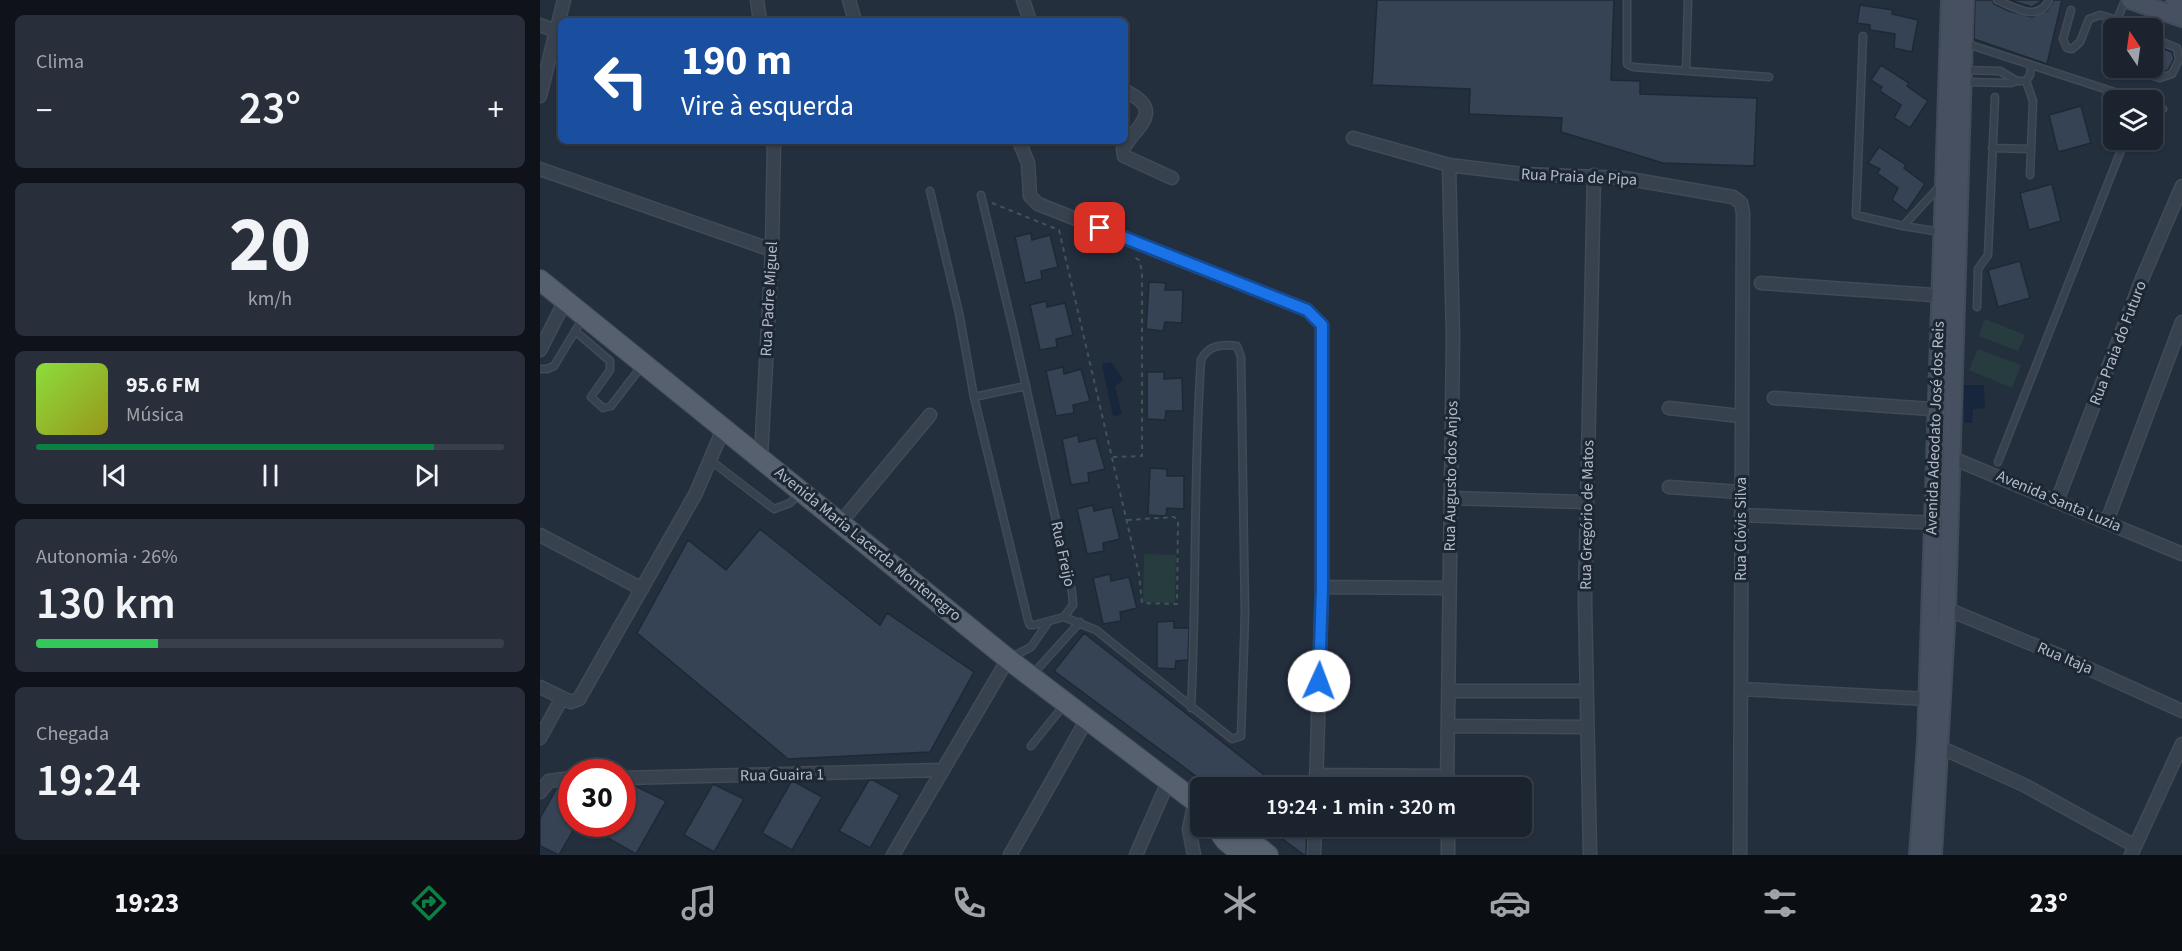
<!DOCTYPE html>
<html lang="pt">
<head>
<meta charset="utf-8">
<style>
  body { margin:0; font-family:"Source Sans 3",sans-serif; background:#282f3a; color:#f1f3f6; height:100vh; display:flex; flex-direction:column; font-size:22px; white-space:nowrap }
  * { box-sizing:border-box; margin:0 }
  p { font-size:20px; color:#a0a4aa }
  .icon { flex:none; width:33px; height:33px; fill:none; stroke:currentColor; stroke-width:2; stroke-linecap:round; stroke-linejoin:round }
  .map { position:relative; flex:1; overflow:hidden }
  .details { display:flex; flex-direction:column; gap:15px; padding:15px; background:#0f1319; width:540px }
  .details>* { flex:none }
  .hud { position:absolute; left:18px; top:18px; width:570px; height:126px; border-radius:9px; box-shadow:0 2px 4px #0004,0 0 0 2px #39404a; background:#1a4fa0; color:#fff; overflow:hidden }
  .needle { width:39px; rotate:347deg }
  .tools { position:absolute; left:1563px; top:18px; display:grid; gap:12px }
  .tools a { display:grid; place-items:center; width:60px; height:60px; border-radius:9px; background:#1b232e; box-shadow:0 2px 4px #0004,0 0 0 2px #39404a; font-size:30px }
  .speed { position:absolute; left:18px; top:759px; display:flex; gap:12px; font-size:30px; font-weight:700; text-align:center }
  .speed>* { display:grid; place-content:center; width:78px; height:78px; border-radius:50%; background:#1b232e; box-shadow:0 2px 4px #0004,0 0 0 2px #39404a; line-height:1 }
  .speed .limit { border:9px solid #d22; background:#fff; color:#111 }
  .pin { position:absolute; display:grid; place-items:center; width:51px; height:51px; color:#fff; margin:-26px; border-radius:12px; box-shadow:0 3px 9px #0006 }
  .me { position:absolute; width:66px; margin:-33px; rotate:2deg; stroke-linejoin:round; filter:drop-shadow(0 0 4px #0008) }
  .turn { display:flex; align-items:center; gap:21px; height:126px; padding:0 24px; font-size:27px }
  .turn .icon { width:78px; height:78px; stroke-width:2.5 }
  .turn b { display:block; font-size:42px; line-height:51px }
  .big { font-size:45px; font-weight:600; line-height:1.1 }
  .details .tile { flex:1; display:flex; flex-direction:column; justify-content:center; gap:9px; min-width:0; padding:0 21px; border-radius:9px; background:#282f3a }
  .details .dial { align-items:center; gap:0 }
  .dial b { font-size:78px; line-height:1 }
  .song { display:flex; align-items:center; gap:18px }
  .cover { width:72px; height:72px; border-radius:9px; background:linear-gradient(135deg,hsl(90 70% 55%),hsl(60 70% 35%)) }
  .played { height:6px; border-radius:3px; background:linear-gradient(90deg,#0b8043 85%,#39404a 85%) }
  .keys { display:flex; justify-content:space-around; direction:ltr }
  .heat { display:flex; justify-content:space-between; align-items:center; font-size:33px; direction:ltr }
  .charge { height:9px; border-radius:4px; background:linear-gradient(90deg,#34c759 26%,#39404a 0) }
  .trip { position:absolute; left:650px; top:777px; width:342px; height:60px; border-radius:9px; background:#1b232e; box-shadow:0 2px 4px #0004,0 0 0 2px #39404a; font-weight:600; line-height:60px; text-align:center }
  .tab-bar { display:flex; height:96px; justify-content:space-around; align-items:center; background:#0b0e12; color:#a0a4aa }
  .tab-bar .icon { width:42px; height:42px }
  .tab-bar .active { color:#0b8043 }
  .tab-bar b { font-size:27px; color:#f1f3f6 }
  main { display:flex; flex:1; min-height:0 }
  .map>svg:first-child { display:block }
  .green { fill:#263c3f }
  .water { fill:#17263c }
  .building { fill:#364354; stroke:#1f2835; stroke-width:1.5 }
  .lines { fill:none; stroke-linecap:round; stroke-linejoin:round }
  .lane-casing { stroke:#414a57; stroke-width:9 }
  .street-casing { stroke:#414a57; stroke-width:15 }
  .secondary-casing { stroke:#414a57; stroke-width:20 }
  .primary-casing { stroke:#414a57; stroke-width:22 }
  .path { stroke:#3f5557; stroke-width:2; stroke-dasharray:4.5 4.5; stroke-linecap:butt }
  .lane { stroke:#38414e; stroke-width:6 }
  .street { stroke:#38414e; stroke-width:12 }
  .secondary { stroke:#465061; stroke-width:16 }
  .primary { stroke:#56606e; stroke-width:20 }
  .route-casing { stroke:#114b97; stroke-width:15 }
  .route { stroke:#1a73e8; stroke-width:10 }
  .labels { text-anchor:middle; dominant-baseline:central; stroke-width:6; stroke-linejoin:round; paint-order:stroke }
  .street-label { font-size:16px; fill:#b4bcc9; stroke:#1d2633 }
</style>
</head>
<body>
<main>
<section class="details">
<div class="tile"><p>Clima</p>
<div class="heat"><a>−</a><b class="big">23°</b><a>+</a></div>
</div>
<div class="tile dial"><b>20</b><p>km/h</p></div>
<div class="tile">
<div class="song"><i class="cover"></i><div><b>95.6 FM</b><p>Música</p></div></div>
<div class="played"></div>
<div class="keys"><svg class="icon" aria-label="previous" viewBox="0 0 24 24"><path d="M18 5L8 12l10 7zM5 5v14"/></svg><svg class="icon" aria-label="pause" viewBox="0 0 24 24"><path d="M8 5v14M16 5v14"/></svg><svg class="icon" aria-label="next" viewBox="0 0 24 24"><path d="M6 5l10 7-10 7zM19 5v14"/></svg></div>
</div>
<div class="tile"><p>Autonomia · 26%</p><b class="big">130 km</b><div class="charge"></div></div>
<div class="tile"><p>Chegada</p><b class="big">19:24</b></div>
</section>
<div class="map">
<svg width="1642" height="855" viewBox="0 0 1642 855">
  <rect width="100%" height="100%" fill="#242f3e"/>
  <path class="green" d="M 1445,319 L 1485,335 L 1478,351 L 1439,336 Z
    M 1438,349 L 1481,365 L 1472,388 L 1429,370 Z
    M 604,554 L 636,555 L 635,603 L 603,602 Z"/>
  <path class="water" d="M 571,362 L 583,379 L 575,387 L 582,414 L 573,417 L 562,364 Z
    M 1424,385 L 1444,385 L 1445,408 L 1433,409 L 1432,423 L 1424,423 Z"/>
  <path class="building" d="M 837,0 L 1074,0 L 1071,80 L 1100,81 L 1100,94 L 1217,98 L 1214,166 L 1123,163 L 1021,132 L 1022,118 L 929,114 L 930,89 L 832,85 Z
    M 1435,0 L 1452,0 L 1454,4 L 1469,11 L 1492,17 L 1507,11 L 1514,0 L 1522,0 L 1507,64 L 1434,39 Z
    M 1470,0 L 1503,0 L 1492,7 Z
    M 1320,5 L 1353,10 L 1352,14 L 1378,20 L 1372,52 L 1354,48 L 1355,34 L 1330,30 L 1330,25 L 1317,23 Z
    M 1612,44 L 1632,52 L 1634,59 L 1628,70 L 1622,72 L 1612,69 Z
    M 1341,65 L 1369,83 L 1367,86 L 1388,101 L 1370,128 L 1354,118 L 1361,105 L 1340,91 L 1342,87 L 1331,80 Z
    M 1541,106 L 1551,143 L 1518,152 L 1509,115 Z
    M 1339,147 L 1366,165 L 1364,168 L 1385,184 L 1367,211 L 1352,200 L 1358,188 L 1337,173 L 1340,169 L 1328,163 Z
    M 1512,184 L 1521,221 L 1489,230 L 1480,193 Z
    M 491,233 L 492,240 L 510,235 L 518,267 L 501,271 L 502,279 L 485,283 L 475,237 Z
    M 1480,261 L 1490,298 L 1458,307 L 1448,270 Z
    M 609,282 L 626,283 L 625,290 L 643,290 L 642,323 L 625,322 L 623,331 L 606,329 Z
    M 506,301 L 507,307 L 525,303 L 533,335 L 516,339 L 517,347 L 500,350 L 490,305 Z
    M 523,367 L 524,374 L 541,369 L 550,401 L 533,405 L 534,413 L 516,416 L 506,371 Z
    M 607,372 L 624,372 L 624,379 L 642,378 L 643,411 L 626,411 L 625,420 L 607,419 Z
    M 538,435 L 539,442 L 556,438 L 565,469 L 548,473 L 549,482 L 531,485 L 522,439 Z
    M 610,468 L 627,469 L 627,476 L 644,476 L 644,509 L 627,508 L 626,516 L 608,515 Z
    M 553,505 L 554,511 L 572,507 L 580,539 L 563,543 L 564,551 L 547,554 L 537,509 Z
    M 220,529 L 340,625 L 347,613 L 434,672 L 390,752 L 248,759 L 97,633 L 148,540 L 186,570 Z
    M 570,574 L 571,581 L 589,577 L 597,608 L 580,612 L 581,621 L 563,624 L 553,578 Z
    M 634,621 L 634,628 L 649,628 L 648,660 L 636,661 L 635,669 L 617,668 L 617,622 Z
    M 544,633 L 728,778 L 741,788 L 672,788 L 514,671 Z
    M 329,780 L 333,780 L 360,795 L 330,848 L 299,831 Z
    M 251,782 L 255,782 L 282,797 L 252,850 L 222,833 Z
    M 173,784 L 204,799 L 174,852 L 144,835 Z
    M 95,786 L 126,801 L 96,854 L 66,837 L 70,830 L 60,824 L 82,824 L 82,805 Z
    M 17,788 L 32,793 L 32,824 L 37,824 L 19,855 L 0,846 L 0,818 Z
    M 725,826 L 767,826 L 766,855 L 764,855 Z"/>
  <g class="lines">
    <defs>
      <path id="lane" d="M 1087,0 L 1087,64 L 1093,67 L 1229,77
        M 1457,0 C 1474,7 1498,23 1509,0
        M 1531,10 L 1523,39 L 1527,48 L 1532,49 L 1540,42 L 1549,19 L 1560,15 L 1577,20
        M 1574,28 L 1585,0
        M 1574,30 C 1569,42 1562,53 1574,63
        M 1323,36 L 1316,215 L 1363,226 L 1401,232
        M 1424,43 L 1599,100
        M 1586,68 L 1620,78 L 1632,74 L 1639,60 L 1637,48 L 1612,38
        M 1423,70 L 1460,71 L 1477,81 L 1486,81
        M 1146,71 L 1148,0
        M 1486,81 L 1493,101 L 1490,175
        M 1486,81 L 1490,75 L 1491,65
        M 1424,82 L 1471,83 L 1477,81
        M 1612,105 L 1623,109
        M 1452,148 L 1491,149
        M 390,191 L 419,313 L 434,397 L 488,620 L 490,625 L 494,625 L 524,617 L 533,605 L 532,592 L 474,333 L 441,195
        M 1363,226 L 1399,187
        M 1437,307 L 1438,269 L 1448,255 L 1455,97
        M 35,331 L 70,361 L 70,370 L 51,397 L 63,408 L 71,406 L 101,367
        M 0,369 L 7,369 L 14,366 L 43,318
        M 434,397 L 486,386
        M 170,460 L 234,509 L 250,503 L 259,494
        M 1458,462 L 1585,140
        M 524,617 L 556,630 L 692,739 L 701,736 L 705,614 L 701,357 L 697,346 C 682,344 668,345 661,360 C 653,476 657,592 651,708
        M 472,657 L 491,647 L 509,621
        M 492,675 L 540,622
        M 491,746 L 524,705"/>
      <path id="street" d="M 217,0 L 220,21
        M 309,0 L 315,21
        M 483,0 L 490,21
        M 0,25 L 21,33
        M 585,91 C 627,111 595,127 583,149 L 584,156 L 632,178
        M 0,96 L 24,0
        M 813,138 L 909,165 L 982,174 L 1084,178 L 1193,197 L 1201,203 L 1203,213 L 1200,855
        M 479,141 L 488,163 L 490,196 L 498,204 L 767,310 L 782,325 L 782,587 L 776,788
        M 0,169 L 232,250
        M 1221,283 L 1408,296
        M 0,350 L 26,299
        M 1234,398 L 1405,410
        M 1129,408 L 1200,416
        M 1405,455 L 1642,554
        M 221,457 L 232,250 L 234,141
        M 1129,487 L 1200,492
        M 910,498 L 1046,502
        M 1517,501 L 1602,279 L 1642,186
        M 1201,515 L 1400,523
        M 1567,521 L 1642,322
        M 301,522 L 390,415
        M 0,535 L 102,589
        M 782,587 L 909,588
        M 1407,609 L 1523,657 L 1642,711
        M 0,687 L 31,702 L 39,699 L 156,493 L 184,427
        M 1202,689 L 1387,699
        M 909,691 L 1047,691
        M 908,726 L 1046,727
        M 0,738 L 22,698
        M 1393,744 L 1484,785 L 1595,846
        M 776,775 L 907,776
        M 82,778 L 401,770
        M 907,788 L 913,337 L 909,165
        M 0,792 L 9,781 L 32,778
        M 908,826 L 908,855
        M 353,855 L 468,659
        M 470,855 L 547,719
        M 596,855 L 628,782
        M 654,855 L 649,829 L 655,801
        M 774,855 L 775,826
        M 1050,855 L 1045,601 L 1054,175
        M 1591,855 L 1642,744"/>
      <path id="secondary" d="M 1590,0 L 1642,18
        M 1635,0 L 1642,2
        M 1378,855 L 1386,742 L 1410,0
        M 1393,855 L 1407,609 L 1425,0"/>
      <path id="primary" d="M 0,280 L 468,659 L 660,805
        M 675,826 L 686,841 L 703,855
        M 692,826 L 728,855"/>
    </defs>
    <use href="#lane" class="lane-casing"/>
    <use href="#street" class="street-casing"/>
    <use href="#secondary" class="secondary-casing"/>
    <use href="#primary" class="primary-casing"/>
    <path class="path" d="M 452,203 L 519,230 L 599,574 L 602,603 L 637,604 L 638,520 L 634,517 L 587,520
      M 573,457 L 602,456 L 602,271 L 599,260 L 594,257"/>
    <use href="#lane" class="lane"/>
    <use href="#street" class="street"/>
    <use href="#secondary" class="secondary"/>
    <use href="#primary" class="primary"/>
  </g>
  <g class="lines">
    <defs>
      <path id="route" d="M 560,228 L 767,310 L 782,325 L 782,587 L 779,681"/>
    </defs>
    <use href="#route" class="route-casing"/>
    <use href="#route" class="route"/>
  </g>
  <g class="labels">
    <g class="street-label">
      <text transform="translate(1039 177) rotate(3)">Rua Praia de Pipa</text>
      <text transform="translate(229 299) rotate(-87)">Rua Padre Miguel</text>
      <text transform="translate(1578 343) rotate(-69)">Rua Praia do Futuro</text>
      <text transform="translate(1395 428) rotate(-88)">Avenida Adeodato José dos Reis</text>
      <text transform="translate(911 476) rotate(-89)">Rua Augusto dos Anjos</text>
      <text transform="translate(1519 501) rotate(23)">Avenida Santa Luzia</text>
      <text transform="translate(1047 515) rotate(-89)">Rua Gregório de Matos</text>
      <text transform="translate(1201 529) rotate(-90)">Rua Clóvis Silva</text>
      <text transform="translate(328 544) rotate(39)">Avenida Maria Lacerda Montenegro</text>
      <text transform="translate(523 554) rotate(78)">Rua Freijo</text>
      <text transform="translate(1525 658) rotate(23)">Rua Itaja</text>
      <text transform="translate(242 775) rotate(-1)">Rua Guaira 1</text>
    </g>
  </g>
</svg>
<div class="tools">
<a><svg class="needle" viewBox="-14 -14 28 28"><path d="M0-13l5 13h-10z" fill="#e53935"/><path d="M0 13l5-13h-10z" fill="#a0a4aa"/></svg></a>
<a><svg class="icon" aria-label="layers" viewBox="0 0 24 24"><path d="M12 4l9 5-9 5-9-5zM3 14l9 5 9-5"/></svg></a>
</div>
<div class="speed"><div class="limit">30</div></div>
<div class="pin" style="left:560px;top:228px;background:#d93025"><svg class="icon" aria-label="arrive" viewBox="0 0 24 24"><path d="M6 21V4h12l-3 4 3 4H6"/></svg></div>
<svg class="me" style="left:779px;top:681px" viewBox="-20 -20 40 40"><circle r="19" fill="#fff"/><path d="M0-13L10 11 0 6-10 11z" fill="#1a73e8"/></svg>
<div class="trip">19:24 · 1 min · 320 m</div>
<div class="hud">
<div class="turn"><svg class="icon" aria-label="left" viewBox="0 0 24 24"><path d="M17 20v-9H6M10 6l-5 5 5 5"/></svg><div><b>190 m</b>Vire à esquerda</div></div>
</div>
</div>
</main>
<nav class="tab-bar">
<b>19:23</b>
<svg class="icon active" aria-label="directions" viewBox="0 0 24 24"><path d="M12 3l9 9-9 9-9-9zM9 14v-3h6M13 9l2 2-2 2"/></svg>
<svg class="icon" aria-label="music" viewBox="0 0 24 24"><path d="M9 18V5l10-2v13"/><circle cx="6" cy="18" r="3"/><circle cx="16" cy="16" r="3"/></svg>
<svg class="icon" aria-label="phone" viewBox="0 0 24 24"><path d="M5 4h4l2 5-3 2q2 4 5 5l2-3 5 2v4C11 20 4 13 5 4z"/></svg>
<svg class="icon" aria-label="climate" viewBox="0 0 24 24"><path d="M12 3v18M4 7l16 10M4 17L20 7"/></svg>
<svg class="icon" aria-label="car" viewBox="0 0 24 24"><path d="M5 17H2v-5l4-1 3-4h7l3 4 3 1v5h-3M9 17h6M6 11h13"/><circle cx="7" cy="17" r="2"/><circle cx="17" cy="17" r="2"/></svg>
<svg class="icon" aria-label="filters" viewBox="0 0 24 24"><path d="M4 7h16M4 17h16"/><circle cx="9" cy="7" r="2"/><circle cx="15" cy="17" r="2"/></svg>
<b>23°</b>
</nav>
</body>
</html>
